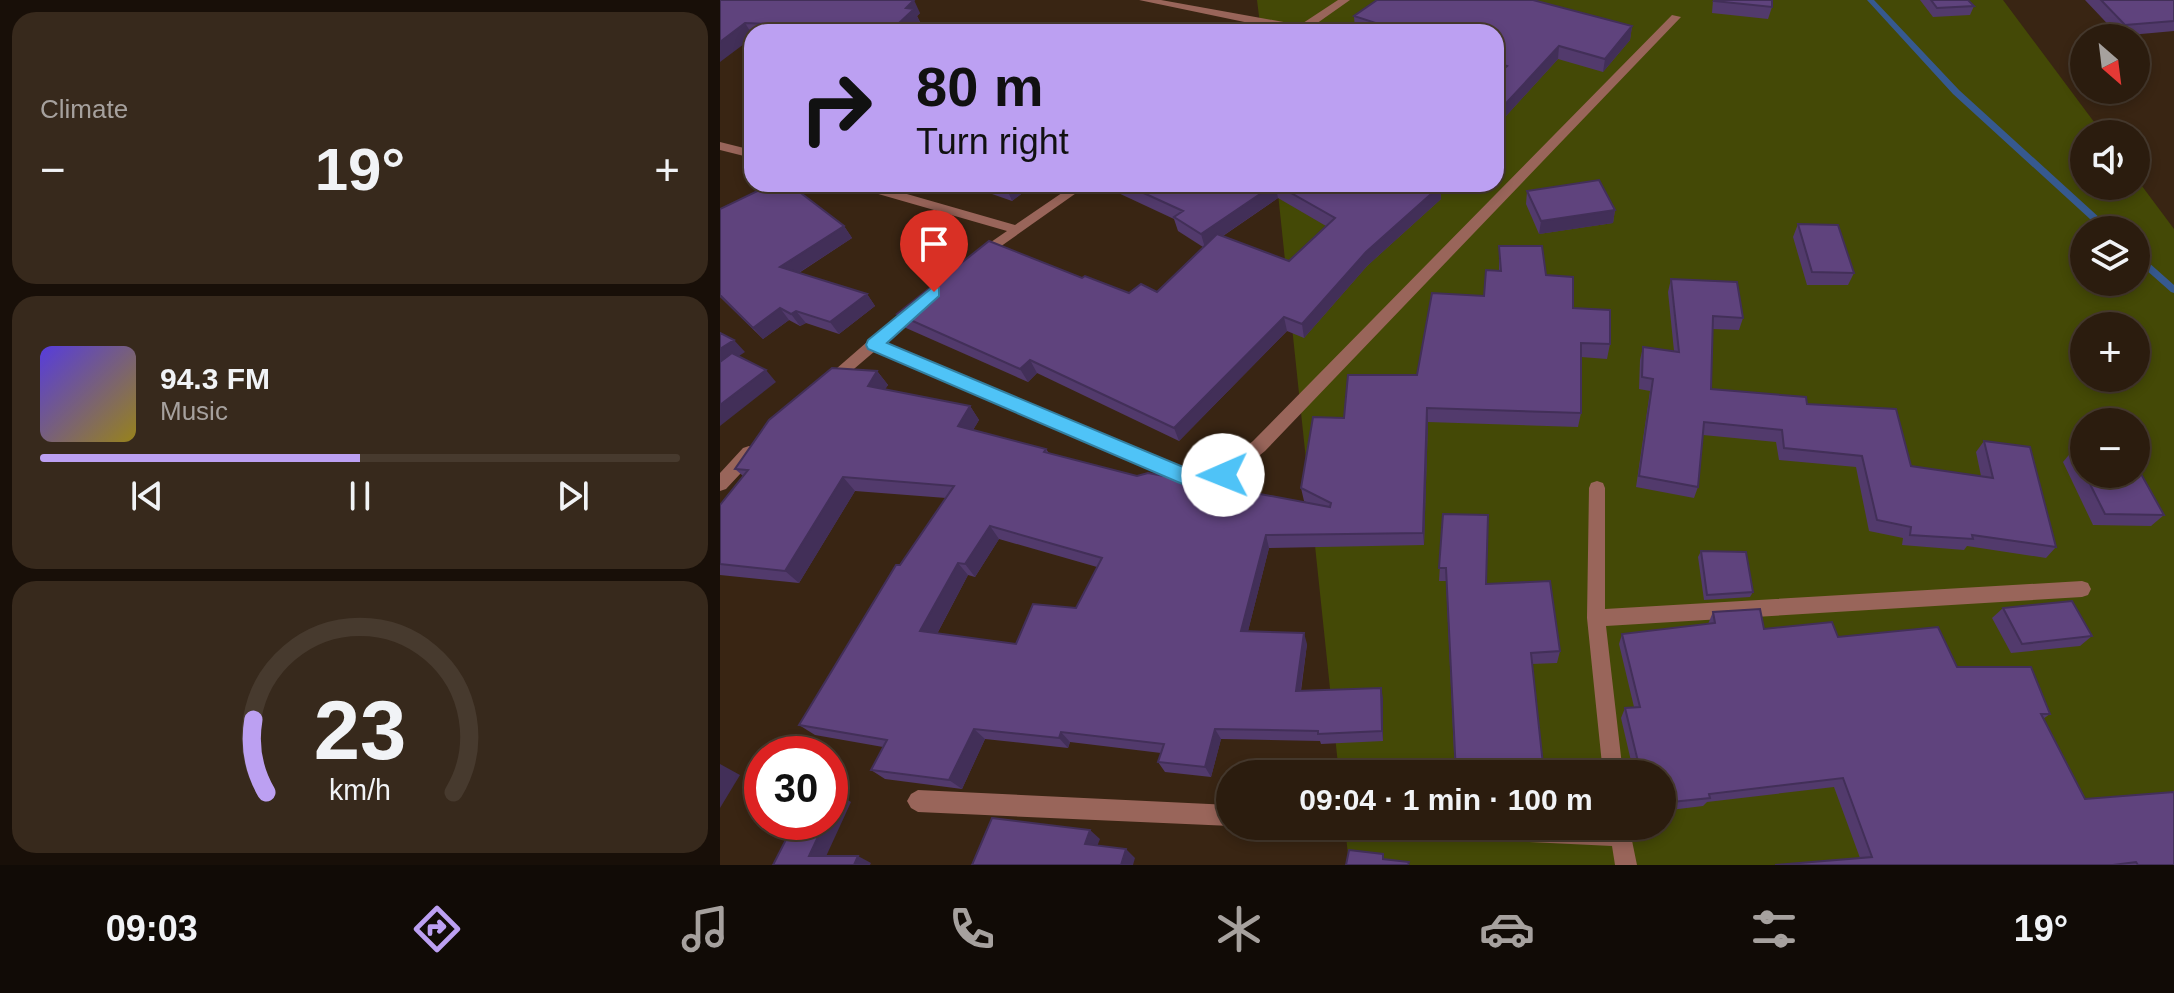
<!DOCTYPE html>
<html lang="en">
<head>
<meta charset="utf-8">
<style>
  body { margin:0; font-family:Arial,sans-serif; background:#37291c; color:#f1f3f6; height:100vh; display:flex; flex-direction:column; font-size:30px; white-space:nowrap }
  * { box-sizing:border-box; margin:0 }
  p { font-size:26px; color:#a6a19e }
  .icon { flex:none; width:44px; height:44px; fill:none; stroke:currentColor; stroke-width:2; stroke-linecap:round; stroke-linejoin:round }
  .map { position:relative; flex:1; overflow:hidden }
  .side { display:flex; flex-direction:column; gap:12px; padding:12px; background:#180f08; width:720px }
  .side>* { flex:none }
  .hud { position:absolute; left:24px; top:24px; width:760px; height:168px; border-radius:24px; box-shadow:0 4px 12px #0003,0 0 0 2px #473a2e; background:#bca0f2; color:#111; overflow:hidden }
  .needle { width:52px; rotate:152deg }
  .buttons { position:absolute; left:1350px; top:24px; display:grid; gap:16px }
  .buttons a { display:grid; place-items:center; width:80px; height:80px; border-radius:50%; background:#2b1c0e; box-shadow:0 4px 12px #0003,0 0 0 2px #473a2e; font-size:40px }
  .speed { position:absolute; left:24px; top:736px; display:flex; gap:16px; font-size:40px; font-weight:700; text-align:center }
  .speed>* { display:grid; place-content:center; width:104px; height:104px; border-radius:50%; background:#2b1c0e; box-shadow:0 4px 12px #0003,0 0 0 2px #473a2e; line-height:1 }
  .speed .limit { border:12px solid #d22; background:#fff; color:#111 }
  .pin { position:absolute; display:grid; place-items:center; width:68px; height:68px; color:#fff; margin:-82px -34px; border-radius:50% 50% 50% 0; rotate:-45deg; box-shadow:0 0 8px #0007 }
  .pin .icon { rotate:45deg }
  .me { position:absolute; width:88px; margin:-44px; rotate:269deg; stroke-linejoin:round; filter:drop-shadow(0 0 6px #0008) }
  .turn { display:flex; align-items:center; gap:28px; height:168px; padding:0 40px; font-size:36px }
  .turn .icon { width:104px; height:104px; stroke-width:2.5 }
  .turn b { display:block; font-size:56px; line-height:68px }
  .big { font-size:60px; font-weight:600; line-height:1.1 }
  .side .card { flex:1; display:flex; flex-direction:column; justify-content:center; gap:12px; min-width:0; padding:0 28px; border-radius:24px; background:#37291c }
  .side .dial { align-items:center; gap:0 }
  .dial svg { height:208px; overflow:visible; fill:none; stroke:#473a2e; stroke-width:7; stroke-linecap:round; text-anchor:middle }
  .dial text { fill:#f1f3f6; stroke:none }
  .song { display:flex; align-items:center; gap:24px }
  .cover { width:96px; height:96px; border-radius:12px; background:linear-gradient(135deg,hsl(250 70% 55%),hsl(50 70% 35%)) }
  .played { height:8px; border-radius:4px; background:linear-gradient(90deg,#bca0f2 50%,#473a2e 50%) }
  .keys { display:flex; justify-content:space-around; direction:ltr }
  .heat { display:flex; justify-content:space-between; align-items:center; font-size:44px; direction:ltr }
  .trip { position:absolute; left:496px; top:760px; width:460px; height:80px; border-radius:40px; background:#2b1c0e; box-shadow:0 4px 12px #0003,0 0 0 2px #473a2e; font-weight:600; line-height:80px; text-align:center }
  .menu { display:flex; height:128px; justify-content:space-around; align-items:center; background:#110b06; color:#a6a19e }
  .menu .icon { width:56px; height:56px }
  .menu .selected { color:#bca0f2 }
  .menu b { font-size:36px; color:#f1f3f6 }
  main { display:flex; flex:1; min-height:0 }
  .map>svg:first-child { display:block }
  .green { fill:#444906; fill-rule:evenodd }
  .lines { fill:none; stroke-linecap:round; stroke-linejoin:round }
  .stream { fill:#36598f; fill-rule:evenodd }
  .minor { fill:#99655a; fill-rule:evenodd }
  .wall { fill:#523a6c; fill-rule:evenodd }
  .shaded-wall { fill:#422f58 }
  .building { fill:#5f437d; stroke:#422f58; stroke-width:2; fill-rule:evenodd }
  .route { fill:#4fc3f7; stroke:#337fa1; stroke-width:2 }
</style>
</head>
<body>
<main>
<section class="side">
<div class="card"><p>Climate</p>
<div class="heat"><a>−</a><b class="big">19°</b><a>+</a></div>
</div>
<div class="card">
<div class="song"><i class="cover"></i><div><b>94.3 FM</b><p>Music</p></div></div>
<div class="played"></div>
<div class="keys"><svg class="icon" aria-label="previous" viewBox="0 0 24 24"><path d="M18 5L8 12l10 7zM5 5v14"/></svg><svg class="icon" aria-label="pause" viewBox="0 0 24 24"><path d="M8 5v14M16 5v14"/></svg><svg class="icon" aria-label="next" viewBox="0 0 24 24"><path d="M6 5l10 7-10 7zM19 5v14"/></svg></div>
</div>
<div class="card dial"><svg viewBox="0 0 100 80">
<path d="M14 69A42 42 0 1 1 86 69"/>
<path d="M14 69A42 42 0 0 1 9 41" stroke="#bca0f2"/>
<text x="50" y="56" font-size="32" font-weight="700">23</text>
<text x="50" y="72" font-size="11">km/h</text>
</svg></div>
</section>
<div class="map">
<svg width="1454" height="865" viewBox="0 0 1454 865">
  <rect width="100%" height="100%" fill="#392513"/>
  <path class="green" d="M 537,0 L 1283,0 L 1383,134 L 1364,134 L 1364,186 L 1416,186 L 1416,178 L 1454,229 L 1454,865 L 629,865 L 625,826 L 942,826 L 942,774 L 619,774 L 557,184 L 776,184 L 776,32 L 541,32 ZM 1364,230 L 1416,230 L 1416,282 L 1364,282 ZM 1364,326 L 1416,326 L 1416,378 L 1364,378 ZM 1364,422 L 1416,422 L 1416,474 L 1364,474 Z"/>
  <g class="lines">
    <path class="stream" d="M 1147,0 L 1154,0 L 1239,90 L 1393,230 L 1382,230 L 1233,94 Z
      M 1416,253 L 1419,254 L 1454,285 L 1454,293 L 1451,292 L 1416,261 Z"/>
    <path class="minor" d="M 419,0 L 441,0 L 580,25 L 618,0 L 630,0 L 586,31 L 572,32 Z
      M 952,15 L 961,17 L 545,451 L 509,480 L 467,484 L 461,482 L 155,351 L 114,386 L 109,388 L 101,382 L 193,302 L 198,301 L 205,306 L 203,310 L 164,343 L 468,470 L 499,468 L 533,441 Z
      M 0,142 L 32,150 L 32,158 L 0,150 Z
      M 132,184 L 152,184 L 295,225 L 355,184 L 369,184 L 260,261 L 255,259 L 255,253 L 287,231 L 134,187 Z
      M 29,446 L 35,448 L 37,453 L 35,458 L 6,489 L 0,491 L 0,473 L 23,448 Z
      M 877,481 L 883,483 L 885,488 L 885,609 L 1362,581 L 1368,583 L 1371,589 L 1368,595 L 1362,597 L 886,626 L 903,774 L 883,774 L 867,618 L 869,488 L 871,483 Z
      M 198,790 L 510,805 L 511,826 L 198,812 L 191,808 L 187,801 L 191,794 Z
      M 696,826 L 909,826 L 917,865 L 895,865 L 892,846 L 707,837 L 699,834 Z"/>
  </g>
  <path class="wall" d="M 0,0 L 200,13 L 197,16 L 200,22 L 197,25 L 242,32 L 32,32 L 32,38 Z
    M 993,0 L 1052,0 L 1052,7 L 1048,19 L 992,13 Z
    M 1200,0 L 1248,0 L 1254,6 L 1250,15 L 1213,17 Z
    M 1365,0 L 1454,0 L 1454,31 L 1399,36 Z
    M 634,16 L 912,26 L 910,40 L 883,72 L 838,59 L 776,127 L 776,32 L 643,32 L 635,30 Z
    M 250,184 L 314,184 L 292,201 L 252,187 Z
    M 379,184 L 717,184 L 720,186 L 721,199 L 647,266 L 584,338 L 567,331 L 459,441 L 317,373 L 308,382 L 186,328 L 177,314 L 362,278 L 409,293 L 437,292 L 483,247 L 458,231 L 454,219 ZM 558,198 L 606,226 L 569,261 L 503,236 Z
    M 807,191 L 895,210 L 893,223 L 819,234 L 806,204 Z
    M 0,209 L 124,226 L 132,238 L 79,273 L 147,294 L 155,306 L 119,334 L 86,323 L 80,326 L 69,320 L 43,339 L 0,297 Z
    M 1078,224 L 1134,273 L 1128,285 L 1087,285 L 1073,237 Z
    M 779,246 L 826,275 L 853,308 L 890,344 L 887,359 L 861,357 L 861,413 L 858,427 L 708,422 L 704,545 L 549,548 L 528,631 L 587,644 L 581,691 L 663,698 L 663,741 L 601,744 L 600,741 L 501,739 L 491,777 L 445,772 L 438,762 L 441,753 L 350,742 L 348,748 L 265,739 L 242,789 L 165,779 L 151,770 L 163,747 L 95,735 L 79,725 L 180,565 L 226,498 L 135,491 L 79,583 L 0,575 L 0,505 L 23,476 L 15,469 L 157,371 L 168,385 L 165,389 L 250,406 L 259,420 L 253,430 L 326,449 L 329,453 L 417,476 L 586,502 L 584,501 L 581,488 L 624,418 L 697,375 L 764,296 L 779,271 ZM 279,539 L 377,567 L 356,608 L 296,644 L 217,634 L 248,575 L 255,577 Z
    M 951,279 L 1023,318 L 1019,330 L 993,329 L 991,389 L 1087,404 L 1191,466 L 1261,476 L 1256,452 L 1264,441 L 1336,547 L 1326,558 L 1247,546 L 1244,550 L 1182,545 L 1183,538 L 1149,531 L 1136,467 L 1059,460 L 1056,442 L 983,435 L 978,487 L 974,498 L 916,487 L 930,391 L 919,389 L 920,360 L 923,347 L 954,351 L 948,292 Z
    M 1353,450 L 1364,450 L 1364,474 L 1416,474 L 1444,515 L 1431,526 L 1373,525 L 1343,462 Z
    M 723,514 L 766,584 L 840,651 L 837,663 L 812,664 L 824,774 L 735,774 L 726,581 L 719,581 Z
    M 981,551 L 1033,592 L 1030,597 L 984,600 L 978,557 Z
    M 1283,608 L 1372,636 L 1360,646 L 1291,653 L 1272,618 Z
    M 993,612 L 1044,629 L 1118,637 L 1237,667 L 1330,714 L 1323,719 L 1365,799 L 1454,865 L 1056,865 L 1140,858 L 1114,787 L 987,802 L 983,806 L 942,811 L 942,774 L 914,774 L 901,718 L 905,708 L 914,707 L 899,644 L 902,634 L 988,624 Z"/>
  <path class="shaded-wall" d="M 194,0 L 200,13 L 197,16 L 200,22 L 190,32 L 179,23 L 186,8 Z
    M 25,23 L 32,34 L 32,38 L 0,62 L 0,42 Z
    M 912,26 L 910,40 L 883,72 L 885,59 Z
    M 839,46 L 838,59 L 776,127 L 776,114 Z
    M 290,184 L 314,184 L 292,201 L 286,187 Z
    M 555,184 L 558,198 L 485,248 L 481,234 Z
    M 720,186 L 721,199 L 647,266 L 584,338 L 582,324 L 646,252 Z
    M 895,210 L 893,223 L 819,234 L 821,221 Z
    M 124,226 L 132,238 L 69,279 L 60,267 Z
    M 147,294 L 155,306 L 119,334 L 110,322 Z
    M 60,308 L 69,320 L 43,339 L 33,328 Z
    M 76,311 L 86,323 L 80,326 L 71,314 Z
    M 564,317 L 567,331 L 459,441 L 454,428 Z
    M 14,340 L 25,352 L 0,369 L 0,349 Z
    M 310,360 L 317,373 L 308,382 L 300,369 Z
    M 46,370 L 56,382 L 0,426 L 0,405 Z
    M 157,371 L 168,385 L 158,400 L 148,386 Z
    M 250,406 L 259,420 L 247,440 L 238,426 Z
    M 707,408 L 708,422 L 704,545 L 703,533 Z
    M 123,477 L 135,491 L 79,583 L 65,571 Z
    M 270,526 L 279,539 L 255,577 L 245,564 Z
    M 546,535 L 549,548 L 525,643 L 521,631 Z
    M 238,563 L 248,575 L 212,643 L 200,631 Z
    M 584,633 L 587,644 L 579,702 L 576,691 Z
    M 661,688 L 663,698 L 663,741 L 662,731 Z
    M 254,729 L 265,739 L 242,789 L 229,780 Z
    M 495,729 L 501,739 L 491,777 L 485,767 Z
    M 341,732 L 350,742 L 348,748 L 339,738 Z
    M 0,764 L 20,775 L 0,808 Z
    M 118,794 L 131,802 L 103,863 L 89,856 L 105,822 L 110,822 L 110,812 Z
    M 370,830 L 380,839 L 375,852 L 365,844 Z
    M 406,849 L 415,858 L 413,865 L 401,865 Z
    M 138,856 L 151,863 L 150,865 L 134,865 Z"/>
  <path class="building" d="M 0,0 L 194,0 L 186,8 L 194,9 L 179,23 L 242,32 L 106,32 L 112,27 L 25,23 L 0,42 Z
    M 657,0 L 813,0 L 912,26 L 885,59 L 839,46 L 776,114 L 776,75 L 787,66 L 776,62 L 776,32 L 683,32 L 634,16 Z
    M 995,0 L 1052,0 L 1052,7 L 994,1 Z
    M 1211,0 L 1248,0 L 1254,6 L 1217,8 Z
    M 1381,0 L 1454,0 L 1454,21 L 1405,25 Z
    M 879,180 L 895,210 L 821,221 L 807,191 Z
    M 52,184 L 69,184 L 124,226 L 60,267 L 147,294 L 110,322 L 76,311 L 71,314 L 60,308 L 33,328 L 0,295 L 0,209 Z
    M 404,184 L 717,184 L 720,186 L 646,252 L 582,324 L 564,317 L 454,428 L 310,360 L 300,369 L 177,314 L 269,241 L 362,278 L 365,276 L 409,293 L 421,284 L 437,292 L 497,234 L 569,261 L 615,218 L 555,184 L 481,234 L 454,217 L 463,211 Z
    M 1078,224 L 1118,225 L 1134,273 L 1092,272 Z
    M 779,246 L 822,246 L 826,275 L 853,277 L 853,308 L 890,310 L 890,344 L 861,343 L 861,413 L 707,408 L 703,533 L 546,535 L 521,631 L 584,633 L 576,691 L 661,688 L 662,731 L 598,734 L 598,731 L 495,729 L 485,767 L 438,762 L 444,744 L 341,732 L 339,738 L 254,729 L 229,780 L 151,770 L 167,740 L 79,725 L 176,565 L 180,565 L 234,486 L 123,477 L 65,571 L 0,564 L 0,505 L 28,470 L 15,469 L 49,420 L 112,368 L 157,371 L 148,386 L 250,406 L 238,426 L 326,449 L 324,452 L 417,476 L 428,473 L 610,507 L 611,503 L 581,488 L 593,417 L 624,418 L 628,375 L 697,375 L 712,293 L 764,296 L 766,270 L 781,271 ZM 270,526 L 382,558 L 356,608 L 313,604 L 296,644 L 200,631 L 238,563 L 245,564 Z
    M 951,279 L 1017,282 L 1023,318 L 993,316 L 991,389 L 1086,397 L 1087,404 L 1176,409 L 1191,466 L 1273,478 L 1264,441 L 1310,447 L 1336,547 L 1252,535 L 1253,539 L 1190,535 L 1191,527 L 1157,520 L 1142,456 L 1064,448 L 1062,430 L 984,422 L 978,487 L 919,476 L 933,379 L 922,377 L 923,347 L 959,352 Z
    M 0,333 L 14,340 L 0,349 Z
    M 12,353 L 46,370 L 0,405 L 0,362 Z
    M 1353,450 L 1364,450 L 1364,472 Z
    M 1416,465 L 1444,515 L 1385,514 L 1365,474 L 1416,474 Z
    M 723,514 L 768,515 L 766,584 L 830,581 L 840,651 L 811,653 L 824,774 L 736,774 L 726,568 L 719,568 Z
    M 981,551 L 1026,552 L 1033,592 L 987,595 Z
    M 1352,601 L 1372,636 L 1302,644 L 1283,608 Z
    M 1040,609 L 1044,629 L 1112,622 L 1118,637 L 1218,627 L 1237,667 L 1311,667 L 1330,714 L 1321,714 L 1365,799 L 1454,792 L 1454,865 L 1418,865 L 1416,862 L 1393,865 L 1055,865 L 1152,857 L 1123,778 L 989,794 L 990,798 L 942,803 L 942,774 L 921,774 L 905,708 L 920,707 L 902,634 L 995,623 L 993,612 Z
    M 110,790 L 118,794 L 110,812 Z
    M 272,818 L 370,830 L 365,844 L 406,849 L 401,865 L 252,865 Z
    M 75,822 L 105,822 L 89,856 L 138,856 L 134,865 L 53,865 Z
    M 629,850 L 663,854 L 663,859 L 689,862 L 688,865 L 626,865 Z"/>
  <path class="route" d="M 214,286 L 219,288 L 219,296 L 167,343 L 468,469 L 509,470 L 512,475 L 509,480 L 467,485 L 460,483 L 148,349 L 146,345 L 148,340 Z"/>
</svg>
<div class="buttons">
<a><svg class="needle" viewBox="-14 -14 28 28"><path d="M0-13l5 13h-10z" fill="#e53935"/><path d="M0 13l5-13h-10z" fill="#a6a19e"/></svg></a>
<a><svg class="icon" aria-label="sound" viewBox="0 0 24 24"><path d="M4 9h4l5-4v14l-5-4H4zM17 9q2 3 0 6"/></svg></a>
<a><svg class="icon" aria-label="layers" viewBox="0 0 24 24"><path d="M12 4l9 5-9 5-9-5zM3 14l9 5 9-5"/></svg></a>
<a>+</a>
<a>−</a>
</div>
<div class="speed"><div class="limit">30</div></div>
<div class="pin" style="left:214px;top:292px;background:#d93025"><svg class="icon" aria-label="arrive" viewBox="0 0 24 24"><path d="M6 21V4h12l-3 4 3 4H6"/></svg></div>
<svg class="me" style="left:503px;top:475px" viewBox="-20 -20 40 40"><circle r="19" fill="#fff"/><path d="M0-13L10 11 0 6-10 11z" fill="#4fc3f7"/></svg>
<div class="trip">09:04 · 1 min · 100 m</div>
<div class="hud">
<div class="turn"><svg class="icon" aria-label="right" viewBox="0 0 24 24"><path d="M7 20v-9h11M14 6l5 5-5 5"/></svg><div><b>80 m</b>Turn right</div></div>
</div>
</div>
</main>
<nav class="menu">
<b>09:03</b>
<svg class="icon selected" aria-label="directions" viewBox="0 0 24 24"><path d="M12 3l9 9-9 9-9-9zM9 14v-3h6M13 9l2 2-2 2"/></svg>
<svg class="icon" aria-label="music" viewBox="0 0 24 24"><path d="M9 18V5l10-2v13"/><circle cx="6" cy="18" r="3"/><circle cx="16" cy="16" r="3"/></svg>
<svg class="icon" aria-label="phone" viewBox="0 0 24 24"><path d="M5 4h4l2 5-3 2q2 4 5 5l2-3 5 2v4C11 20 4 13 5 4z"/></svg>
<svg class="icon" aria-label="climate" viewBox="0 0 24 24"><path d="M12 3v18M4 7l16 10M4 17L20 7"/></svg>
<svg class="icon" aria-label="car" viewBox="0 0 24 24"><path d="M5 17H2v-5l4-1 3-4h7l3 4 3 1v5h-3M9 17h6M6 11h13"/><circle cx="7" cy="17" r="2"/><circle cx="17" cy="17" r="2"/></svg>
<svg class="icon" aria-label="filters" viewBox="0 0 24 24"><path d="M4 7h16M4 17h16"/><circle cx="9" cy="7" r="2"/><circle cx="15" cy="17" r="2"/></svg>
<b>19°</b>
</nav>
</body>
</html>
